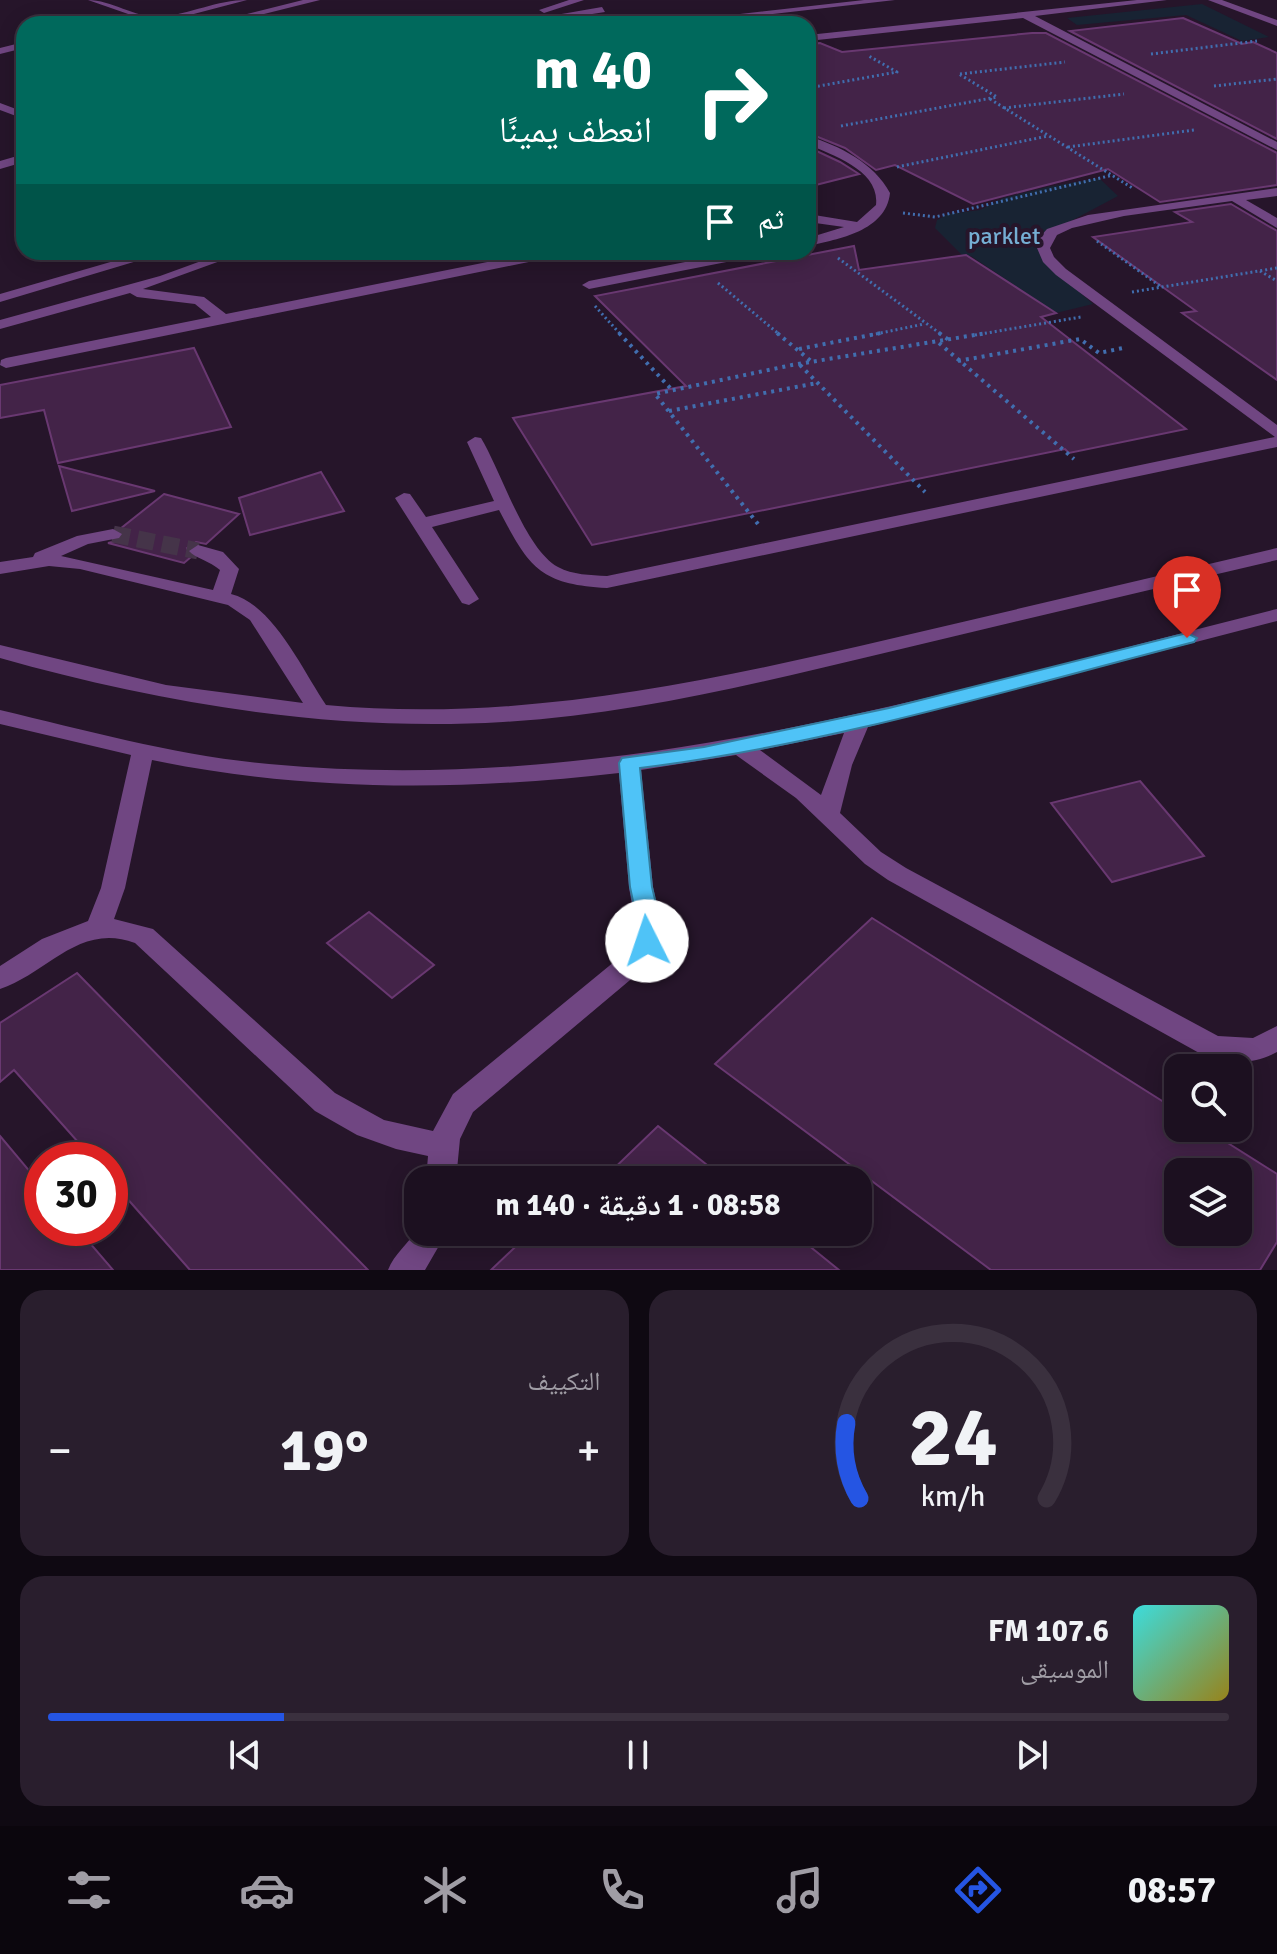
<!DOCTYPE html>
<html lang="ar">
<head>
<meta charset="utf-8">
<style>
  body { margin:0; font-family:Signika,"Noto Naskh Arabic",sans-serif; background:#291e2d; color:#f1f3f6; direction:rtl; height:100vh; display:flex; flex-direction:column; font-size:30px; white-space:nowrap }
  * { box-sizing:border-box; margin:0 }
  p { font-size:26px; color:#a09da5 }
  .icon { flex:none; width:44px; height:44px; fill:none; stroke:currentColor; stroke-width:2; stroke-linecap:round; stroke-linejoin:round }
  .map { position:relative; height:1270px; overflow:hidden; direction:ltr }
  .panel { display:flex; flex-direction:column; gap:20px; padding:20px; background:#0f0912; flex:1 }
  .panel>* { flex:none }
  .hud { position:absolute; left:16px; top:16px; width:800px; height:244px; border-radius:24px; box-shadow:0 4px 20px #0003,0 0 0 2px #3a303e; direction:rtl; background:#00695c; color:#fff; overflow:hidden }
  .controls { position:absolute; left:1164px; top:1054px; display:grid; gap:16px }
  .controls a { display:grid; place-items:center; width:88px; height:88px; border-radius:16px; background:#1c1020; box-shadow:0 4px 20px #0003,0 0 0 2px #3a303e; font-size:40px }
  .speed { position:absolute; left:24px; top:1142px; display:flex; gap:16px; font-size:40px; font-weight:700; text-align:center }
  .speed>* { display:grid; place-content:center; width:104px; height:104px; border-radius:50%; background:#1c1020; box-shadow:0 4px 20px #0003,0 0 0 2px #3a303e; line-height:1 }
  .speed .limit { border:12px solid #d22; background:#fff; color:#111 }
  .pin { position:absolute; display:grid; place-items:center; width:68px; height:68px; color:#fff; margin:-82px -34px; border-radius:50% 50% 50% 0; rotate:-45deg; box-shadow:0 0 8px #0007 }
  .pin .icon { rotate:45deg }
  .me { position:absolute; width:88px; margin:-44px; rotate:356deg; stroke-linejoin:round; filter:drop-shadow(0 0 6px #0008) }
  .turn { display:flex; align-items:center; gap:28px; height:168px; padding:0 32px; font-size:36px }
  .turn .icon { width:104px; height:104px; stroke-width:2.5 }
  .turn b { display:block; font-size:56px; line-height:68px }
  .then { display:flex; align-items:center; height:76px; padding:0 32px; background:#0003; gap:16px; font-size:30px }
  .big { font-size:60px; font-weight:800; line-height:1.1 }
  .panel .widget { flex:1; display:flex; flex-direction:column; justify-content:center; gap:12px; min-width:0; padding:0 28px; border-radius:24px; background:#291e2d }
  .panel .dial { align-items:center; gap:0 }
  .dial svg { height:208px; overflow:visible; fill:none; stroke:#3a303e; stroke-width:7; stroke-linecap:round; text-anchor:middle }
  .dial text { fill:#f1f3f6; stroke:none }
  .song { display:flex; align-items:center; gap:24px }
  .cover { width:96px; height:96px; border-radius:12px; background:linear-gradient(135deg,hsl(180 70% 55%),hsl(50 70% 35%)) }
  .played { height:8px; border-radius:4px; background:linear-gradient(90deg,#2555e3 20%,#3a303e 20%) }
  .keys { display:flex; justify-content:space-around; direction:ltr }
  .heat { display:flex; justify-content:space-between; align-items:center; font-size:44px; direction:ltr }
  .panel .tiles { flex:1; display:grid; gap:20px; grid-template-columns:1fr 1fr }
  .widget:last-child { grid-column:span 2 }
  .trip { position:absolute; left:404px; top:1166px; width:468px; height:80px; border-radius:24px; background:#1c1020; box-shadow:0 4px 20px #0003,0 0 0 2px #3a303e; font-weight:800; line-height:80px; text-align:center; direction:rtl }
  .menu { display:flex; height:128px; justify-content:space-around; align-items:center; background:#0b060d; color:#a09da5 }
  .menu .icon { width:56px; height:56px }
  .menu .selected { color:#2555e3 }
  .menu b { font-size:36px; color:#f1f3f6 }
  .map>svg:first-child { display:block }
  .green { fill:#182333 }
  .building { fill:#432348; stroke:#693871; stroke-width:2; fill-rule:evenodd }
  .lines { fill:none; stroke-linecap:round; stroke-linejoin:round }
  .minor-tunnel { stroke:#453449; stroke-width:17; stroke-dasharray:17 8; stroke-linecap:butt }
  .path-far1 { stroke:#416eaf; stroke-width:3; stroke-dasharray:2 3; stroke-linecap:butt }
  .path { stroke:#416eaf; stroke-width:4; stroke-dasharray:3 5; stroke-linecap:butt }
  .minor { fill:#704682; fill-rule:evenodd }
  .route { fill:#4fc3f7; stroke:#337fa1; stroke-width:2 }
  .labels { text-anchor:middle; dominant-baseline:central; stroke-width:8; stroke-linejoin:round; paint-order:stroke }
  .far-park-label { font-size:24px; fill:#75aed3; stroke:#26152a }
</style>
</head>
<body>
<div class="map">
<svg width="1277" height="1270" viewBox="0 0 1277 1270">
  <rect width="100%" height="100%" fill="#26152a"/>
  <path class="green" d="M 1202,4 L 1269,37 L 1242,41 L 1186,15 L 1077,25 L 1067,18 Z
    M 1099,178 L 1118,196 L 1054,230 L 1044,261 L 1093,304 L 1056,313 L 971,256 L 964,257 L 935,228 L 937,220 L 948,214 L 980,210 L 1003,198 L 1047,187 Z"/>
  <path class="building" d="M 1183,18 L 1242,44 L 1253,42 L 1277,53 L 1277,139 L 1070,31 Z
    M 1032,33 L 1046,33 L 1277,153 L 1277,185 L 1160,202 L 1108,169 L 973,204 L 895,165 L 876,170 L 845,148 L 808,133 L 808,44 L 820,43 L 842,52 Z
    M 808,147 L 840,162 L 859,174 L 808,187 Z
    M 1231,204 L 1277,231 L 1277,380 L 1182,313 L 1196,311 L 1093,237 L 1192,222 L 1175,212 Z
    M 854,246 L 859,270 L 966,255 L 1056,313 L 1041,317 L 1186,429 L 1069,453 L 1065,449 L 592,545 L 513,418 L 686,386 L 595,296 Z
    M 194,348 L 231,427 L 58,463 L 44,410 L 0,418 L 0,385 Z
    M 59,466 L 155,491 L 72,511 Z
    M 321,472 L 344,511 L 250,535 L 239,498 Z
    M 164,494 L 239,514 L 206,544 L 196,542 L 187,548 L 191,557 L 184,563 L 108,543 L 121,540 L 125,533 L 120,529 Z
    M 1140,781 L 1204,856 L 1112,882 L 1051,803 Z
    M 369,912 L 434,965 L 392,998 L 327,943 Z
    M 872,918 L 1178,1111 L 1178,1128 L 1204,1128 L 1277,1174 L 1277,1242 L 1260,1270 L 991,1270 L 715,1064 ZM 1178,1172 L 1238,1172 L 1238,1232 L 1178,1232 Z
    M 77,973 L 368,1270 L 190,1270 L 110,1179 L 110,1160 L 94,1160 L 14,1070 L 0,1082 L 0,1023 Z
    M 658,1126 L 726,1180 L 602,1180 Z
    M 0,1136 L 42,1186 L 42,1228 L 77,1228 L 113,1270 L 0,1270 Z
    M 531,1232 L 792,1232 L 839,1270 L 491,1270 Z"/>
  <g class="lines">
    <path class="minor-tunnel" d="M 113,534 L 198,551"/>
    <path class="path-far1" d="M 1151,54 L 1257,41
      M 960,74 L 1065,62
      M 1214,86 L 1277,79
      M 808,88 L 897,72 L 867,55
      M 990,99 L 1134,189
      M 1004,108 L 1124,94
      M 841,126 L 997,97 L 959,74
      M 1068,147 L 1194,130
      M 897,167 L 1048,136
      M 903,213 L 935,217 L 1113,175
      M 1097,241 L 1160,286
      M 838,258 L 942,335
      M 1260,271 L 1277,281
      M 718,283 L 780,335
      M 1132,292 L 1277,268
      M 595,306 L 621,335
      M 871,335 L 924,324
      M 975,335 L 1081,317"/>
    <path class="path" d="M 619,333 L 672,390
      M 777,333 L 811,361
      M 939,333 L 949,340
      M 939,343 L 1074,459
      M 799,349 L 881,333
      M 958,361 L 1080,339 L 1099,353 L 1123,348
      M 800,365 L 925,492
      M 669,411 L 817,383
      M 758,524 L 655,394 L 792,365 L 987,333"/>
    <path class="minor" d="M 88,0 C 112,0 140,20 161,17 C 190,14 217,0 247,0 L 167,21 L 171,24 L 157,24 L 140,19 L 103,24 L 131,15 Z
      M 303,0 L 320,0 L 224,24 L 207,24 Z
      M 569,0 L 584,0 L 544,13 L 539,10 Z
      M 864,0 L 895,0 L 685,24 L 653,24 Z
      M 1137,0 L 1167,0 L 1035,16 L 1277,142 L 1277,150 L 1023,18 L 808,41 L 808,35 Z
      M 1208,0 L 1222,0 L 1277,20 L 1277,26 Z
      M 602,7 L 605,12 L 528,24 L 504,24 Z
      M 24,42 L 24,48 L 0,54 L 0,48 Z
      M 0,103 L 24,112 L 24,119 L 0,110 Z
      M 808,136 C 840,146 874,163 890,193 C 886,231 839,239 808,246 L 808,238 L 844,227 L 808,222 L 808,214 L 857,222 L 876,205 C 880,170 833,156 808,144 Z
      M 24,154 L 24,162 L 0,169 L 0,161 Z
      M 1277,188 L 1277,196 L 1246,200 L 1277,218 L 1277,228 L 1232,201 L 1124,216 L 1072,228 L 1057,235 L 1050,248 L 1054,257 L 1066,269 L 1277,425 L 1277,447 L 607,588 C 539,584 529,567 499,510 L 432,527 L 479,599 L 469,605 L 462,603 L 395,498 L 404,493 L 410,494 L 426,517 L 494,501 L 467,442 L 475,437 L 481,438 C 501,471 525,549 558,567 C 573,575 590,575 607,576 L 1275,437 L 1056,275 L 1043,262 L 1037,248 L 1040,237 L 1047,229 L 1088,215 Z
      M 145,252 L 167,252 L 0,302 L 0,294 Z
      M 226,252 L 245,252 L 143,289 L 204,297 L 226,314 L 538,252 L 565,252 L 558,256 L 6,368 L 0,365 L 1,360 L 6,358 L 211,317 L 195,304 L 137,297 L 130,293 L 0,329 L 0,320 L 160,276 Z
      M 736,252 L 764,252 L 757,256 L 589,289 L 582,285 L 589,281 Z
      M 113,529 L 122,534 L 119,538 L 88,544 L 61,556 L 213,590 L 220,570 C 210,561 195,558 189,551 L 198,545 L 223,552 L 239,569 L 231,594 C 273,604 303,671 326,705 C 520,723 706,682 894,638 C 1022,608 1149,578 1277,548 L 1277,560 C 1143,591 1010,623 876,655 C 754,684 630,715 503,722 C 333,732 163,704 0,658 L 0,645 L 166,685 L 303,703 L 250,620 L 228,605 L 80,569 L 49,566 L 0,574 L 0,562 L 33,557 L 35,553 L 77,536 Z
      M 1277,609 L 1277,621 L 868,727 L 852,765 L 840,813 L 881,852 L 906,868 L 1218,1036 L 1253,1038 L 1277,1026 L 1277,1052 C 1252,1066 1228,1063 1201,1054 L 888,880 L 865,864 L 796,798 L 736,755 L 641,770 L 653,887 L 662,930 L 655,953 L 642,970 L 473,1112 L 460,1139 L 456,1180 L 426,1180 L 428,1156 L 396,1149 L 357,1135 L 315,1111 L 135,943 C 79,922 48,973 0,989 L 0,966 L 42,939 L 88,921 L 101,888 L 131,755 L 0,724 L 0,710 C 89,731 178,756 269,764 C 616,797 945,692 1277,609 ZM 844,733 L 821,795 L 760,750 ZM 152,760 C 306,792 463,791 619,773 L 629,887 L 636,930 L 631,948 L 453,1094 L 433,1131 L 384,1120 L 335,1093 L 153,929 L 114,919 L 125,888 Z
      M 418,1228 L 418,1232 L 447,1232 L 425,1270 L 388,1270 C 394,1254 409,1243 418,1228 Z"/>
  </g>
  <path class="route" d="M 1187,633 L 1197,638 L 1194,642 C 1011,689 827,745 640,768 L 652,887 L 660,920 L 655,948 L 647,950 L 639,948 L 636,941 L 637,920 L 630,887 L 619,763 L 622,758 L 704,747 L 889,708 Z"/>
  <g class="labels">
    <g class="far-park-label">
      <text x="1004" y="236">parklet</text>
    </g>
  </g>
</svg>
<div class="controls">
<a><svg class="icon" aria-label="search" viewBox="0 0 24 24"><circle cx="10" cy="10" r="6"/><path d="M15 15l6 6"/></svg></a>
<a><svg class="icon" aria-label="layers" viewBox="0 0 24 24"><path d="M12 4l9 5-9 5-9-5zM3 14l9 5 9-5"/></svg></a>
</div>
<div class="speed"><div class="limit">30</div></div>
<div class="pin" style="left:1187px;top:638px;background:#d93025"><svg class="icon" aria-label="arrive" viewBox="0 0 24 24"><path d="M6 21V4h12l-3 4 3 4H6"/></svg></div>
<svg class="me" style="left:647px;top:941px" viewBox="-20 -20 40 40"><circle r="19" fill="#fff"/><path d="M0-13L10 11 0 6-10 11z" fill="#4fc3f7"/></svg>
<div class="trip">08:58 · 1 دقيقة · 140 m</div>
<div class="hud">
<div class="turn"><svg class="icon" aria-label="right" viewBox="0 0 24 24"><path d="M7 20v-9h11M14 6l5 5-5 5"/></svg><div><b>40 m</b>انعطف يمينًا</div></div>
<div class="then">ثم<svg class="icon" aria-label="arrive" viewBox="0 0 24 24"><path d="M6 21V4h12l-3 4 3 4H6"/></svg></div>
</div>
</div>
<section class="panel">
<div class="tiles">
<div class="widget dial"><svg viewBox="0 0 100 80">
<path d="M14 69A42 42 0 1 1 86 69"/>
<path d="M14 69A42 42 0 0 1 9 40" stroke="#2555e3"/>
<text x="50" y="56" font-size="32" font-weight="700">24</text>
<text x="50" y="72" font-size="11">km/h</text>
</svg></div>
<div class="widget"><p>التكييف</p>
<div class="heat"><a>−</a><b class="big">19°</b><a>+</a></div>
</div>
<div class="widget">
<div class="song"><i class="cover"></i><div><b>107.6 FM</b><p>الموسيقى</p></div></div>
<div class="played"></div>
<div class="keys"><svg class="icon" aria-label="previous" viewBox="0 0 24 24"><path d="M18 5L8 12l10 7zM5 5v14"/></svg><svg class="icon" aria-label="pause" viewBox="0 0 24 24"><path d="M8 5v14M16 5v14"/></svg><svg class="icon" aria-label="next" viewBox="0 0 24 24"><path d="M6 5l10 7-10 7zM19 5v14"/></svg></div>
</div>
</div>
</section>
<nav class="menu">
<b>08:57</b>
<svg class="icon selected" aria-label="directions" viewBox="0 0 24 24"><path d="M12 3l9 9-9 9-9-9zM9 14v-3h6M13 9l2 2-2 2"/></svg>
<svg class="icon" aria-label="music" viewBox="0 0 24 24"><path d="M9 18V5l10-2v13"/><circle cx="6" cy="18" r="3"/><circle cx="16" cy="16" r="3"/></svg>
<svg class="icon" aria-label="phone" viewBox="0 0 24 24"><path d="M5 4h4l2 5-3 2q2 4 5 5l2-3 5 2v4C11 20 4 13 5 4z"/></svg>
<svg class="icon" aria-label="climate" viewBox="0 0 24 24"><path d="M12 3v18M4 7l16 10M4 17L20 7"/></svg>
<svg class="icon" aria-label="car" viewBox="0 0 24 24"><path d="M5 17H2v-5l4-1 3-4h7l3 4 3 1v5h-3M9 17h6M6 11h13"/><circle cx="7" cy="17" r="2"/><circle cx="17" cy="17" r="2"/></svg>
<svg class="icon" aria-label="filters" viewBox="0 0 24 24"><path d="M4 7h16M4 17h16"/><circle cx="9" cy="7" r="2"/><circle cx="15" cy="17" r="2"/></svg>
</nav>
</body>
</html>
